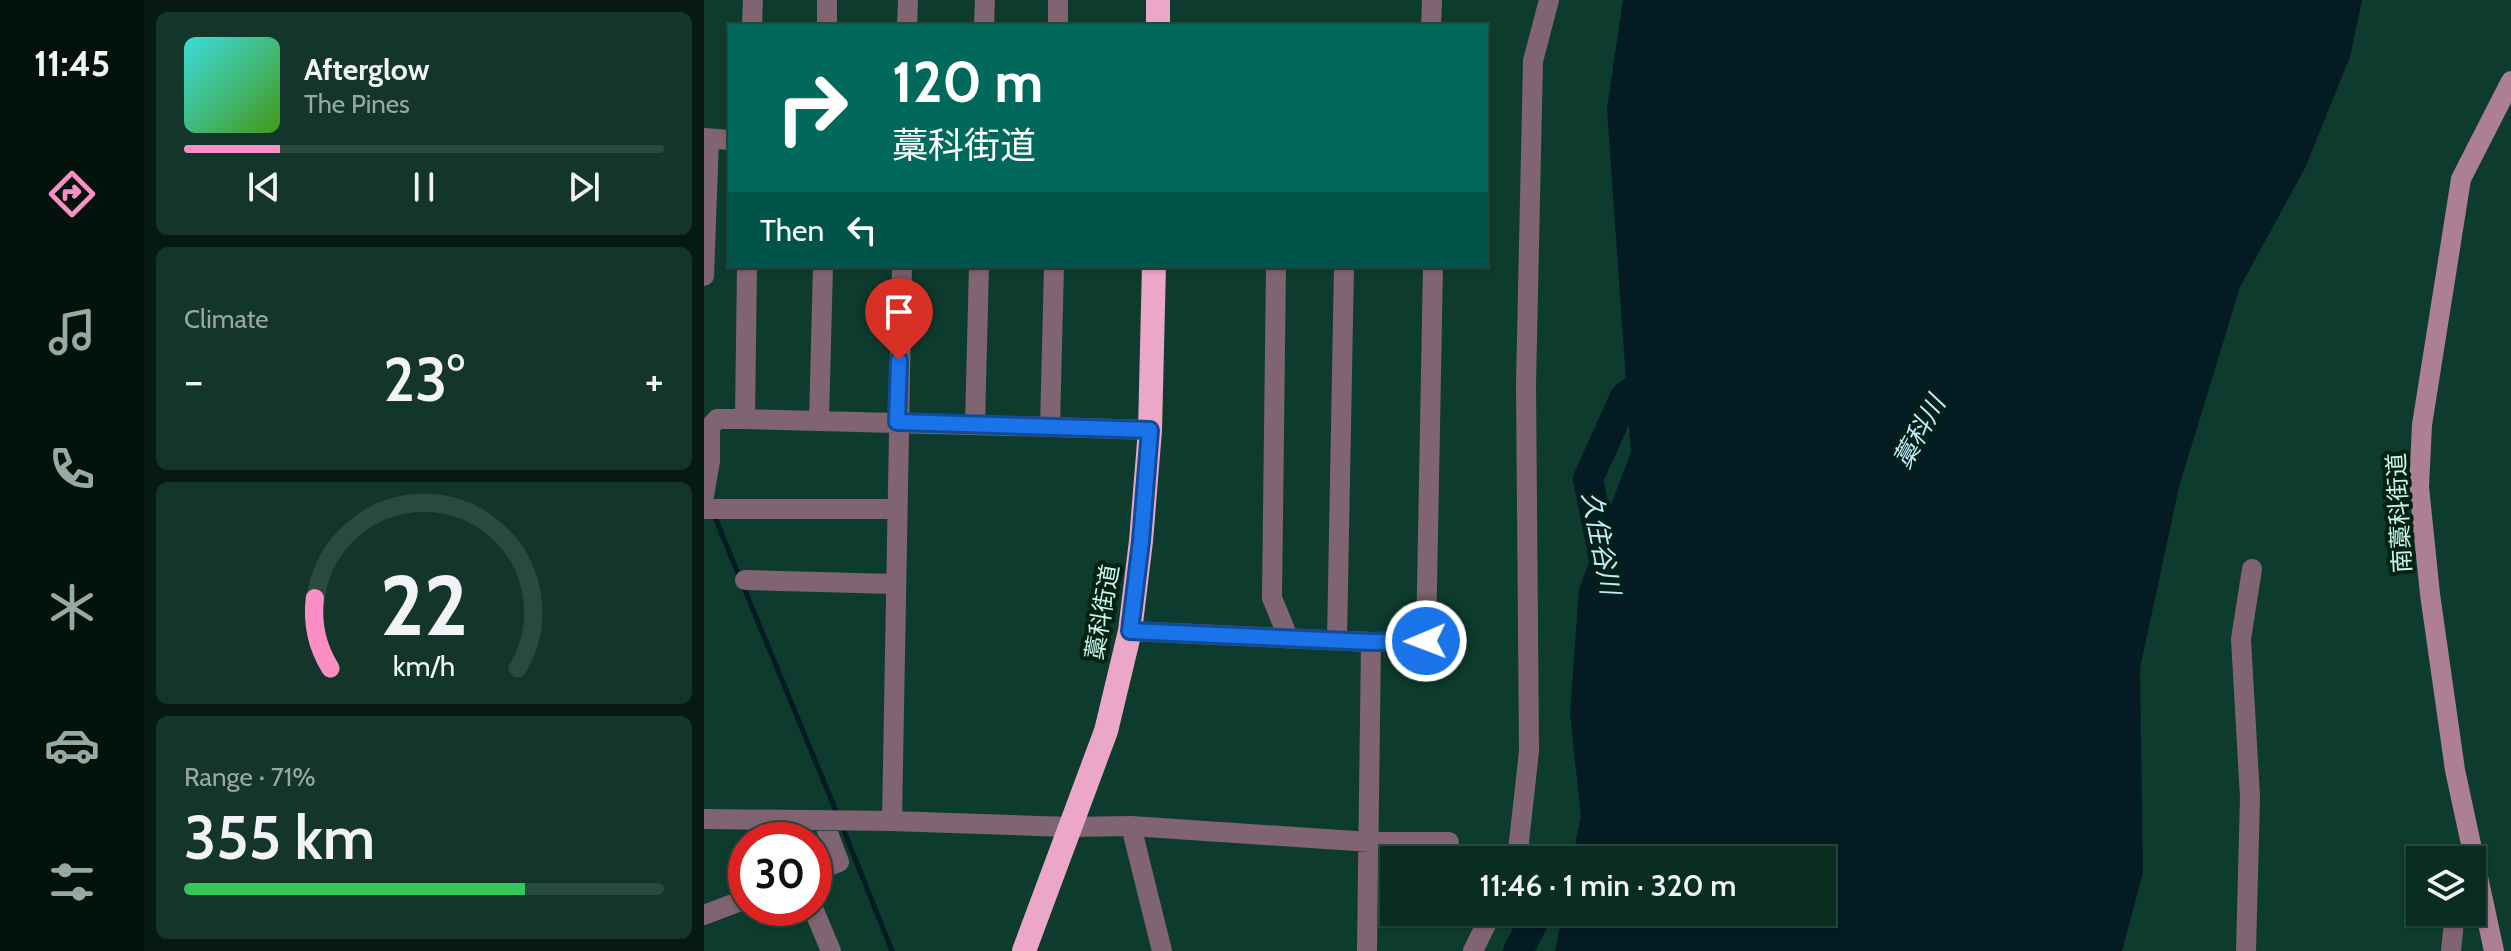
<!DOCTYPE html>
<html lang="en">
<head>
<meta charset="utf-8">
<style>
  body { margin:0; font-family:Cabin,"Noto Sans JP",sans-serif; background:#13352a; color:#f1f3f6; height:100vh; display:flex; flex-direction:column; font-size:30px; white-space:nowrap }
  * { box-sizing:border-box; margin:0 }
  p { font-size:26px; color:#99a8a5 }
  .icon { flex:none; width:44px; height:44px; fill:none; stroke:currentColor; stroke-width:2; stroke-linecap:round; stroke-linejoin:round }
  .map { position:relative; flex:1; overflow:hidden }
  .panel { display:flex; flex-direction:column; gap:12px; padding:12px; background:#061913; width:560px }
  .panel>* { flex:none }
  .banner { position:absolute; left:24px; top:24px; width:760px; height:244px; border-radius:0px; box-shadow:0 2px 6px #0004,0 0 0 2px #2a4940; background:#00695c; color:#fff; overflow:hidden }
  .controls { position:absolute; left:1702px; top:846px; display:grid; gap:16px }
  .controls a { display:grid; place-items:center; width:80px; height:80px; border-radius:0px; background:#0a2d22; box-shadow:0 2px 6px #0004,0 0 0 2px #2a4940; font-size:40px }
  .speed { position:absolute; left:24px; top:822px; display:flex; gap:16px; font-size:40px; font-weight:700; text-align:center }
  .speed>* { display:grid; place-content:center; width:104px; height:104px; border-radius:50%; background:#0a2d22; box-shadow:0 2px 6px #0004,0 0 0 2px #2a4940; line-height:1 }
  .speed .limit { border:12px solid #d22; background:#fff; color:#111 }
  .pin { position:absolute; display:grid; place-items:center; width:68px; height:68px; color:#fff; margin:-82px -34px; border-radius:50% 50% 50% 0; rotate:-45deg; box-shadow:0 0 8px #0007 }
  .pin .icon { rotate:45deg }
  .me { position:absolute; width:88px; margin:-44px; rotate:269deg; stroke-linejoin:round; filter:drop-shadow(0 0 6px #0008) }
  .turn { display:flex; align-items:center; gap:28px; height:168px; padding:0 32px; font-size:36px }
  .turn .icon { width:104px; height:104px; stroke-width:2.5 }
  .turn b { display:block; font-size:56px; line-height:68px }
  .then { display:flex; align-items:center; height:76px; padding:0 32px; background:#0003; gap:16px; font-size:30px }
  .big { font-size:60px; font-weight:600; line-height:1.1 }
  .panel .card { flex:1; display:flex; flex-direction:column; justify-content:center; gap:12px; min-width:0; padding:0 28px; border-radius:12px; background:#13352a }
  .panel .dial { align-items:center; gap:0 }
  .dial svg { height:208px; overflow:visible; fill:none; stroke:#2a4940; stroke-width:7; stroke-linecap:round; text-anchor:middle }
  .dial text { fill:#f1f3f6; stroke:none }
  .song { display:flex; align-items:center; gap:24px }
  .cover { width:96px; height:96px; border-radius:12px; background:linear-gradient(135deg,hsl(180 70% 55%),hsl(100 70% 35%)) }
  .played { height:8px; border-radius:4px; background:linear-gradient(90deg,#fb8fc5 20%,#2a4940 20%) }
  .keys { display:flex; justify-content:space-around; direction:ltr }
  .heat { display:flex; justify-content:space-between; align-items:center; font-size:44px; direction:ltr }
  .charge { height:12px; border-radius:6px; background:linear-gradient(90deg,#34c759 71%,#2a4940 0) }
  .trip { position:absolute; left:676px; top:846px; width:456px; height:80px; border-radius:0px; background:#0a2d22; box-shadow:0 2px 6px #0004,0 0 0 2px #2a4940; font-weight:600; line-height:80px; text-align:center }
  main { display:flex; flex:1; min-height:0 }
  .menu { display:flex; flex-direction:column; width:144px; justify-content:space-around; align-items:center; background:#04120e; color:#99a8a5 }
  .menu .icon { width:56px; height:56px }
  .menu .current { color:#fb8fc5 }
  .menu b { font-size:36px; color:#f1f3f6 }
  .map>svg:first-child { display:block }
  .water { fill:#041b24 }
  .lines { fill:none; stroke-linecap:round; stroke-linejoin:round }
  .stream { stroke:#041b24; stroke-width:5 }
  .river { stroke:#041b24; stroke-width:30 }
  .street { stroke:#816471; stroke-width:20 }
  .secondary { stroke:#ac7f94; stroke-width:20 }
  .highway { stroke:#eca6c7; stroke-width:24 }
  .route-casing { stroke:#114b97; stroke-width:20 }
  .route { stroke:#1a73e8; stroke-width:14 }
  .labels { text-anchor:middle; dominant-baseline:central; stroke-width:8; stroke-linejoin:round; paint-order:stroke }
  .street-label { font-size:24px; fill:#cef6e6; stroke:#002117 }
  .water-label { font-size:26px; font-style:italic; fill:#c4eafc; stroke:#002117 }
</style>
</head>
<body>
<main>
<nav class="menu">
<b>11:45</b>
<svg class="icon current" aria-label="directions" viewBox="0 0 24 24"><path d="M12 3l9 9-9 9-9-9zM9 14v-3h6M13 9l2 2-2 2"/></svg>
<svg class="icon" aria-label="music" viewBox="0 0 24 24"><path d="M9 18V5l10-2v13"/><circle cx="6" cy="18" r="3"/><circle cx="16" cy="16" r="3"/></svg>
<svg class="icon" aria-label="phone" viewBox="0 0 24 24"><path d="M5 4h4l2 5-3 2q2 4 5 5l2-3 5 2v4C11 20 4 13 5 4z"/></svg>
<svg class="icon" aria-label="climate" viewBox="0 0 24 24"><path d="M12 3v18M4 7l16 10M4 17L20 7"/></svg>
<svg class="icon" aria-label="car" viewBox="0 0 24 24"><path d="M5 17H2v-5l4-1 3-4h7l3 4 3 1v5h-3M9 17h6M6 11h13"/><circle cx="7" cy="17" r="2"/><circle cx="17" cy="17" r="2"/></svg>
<svg class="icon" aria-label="filters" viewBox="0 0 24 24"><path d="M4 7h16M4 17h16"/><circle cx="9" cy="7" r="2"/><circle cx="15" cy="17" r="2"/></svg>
</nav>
<section class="panel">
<div class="card">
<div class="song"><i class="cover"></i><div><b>Afterglow</b><p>The Pines</p></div></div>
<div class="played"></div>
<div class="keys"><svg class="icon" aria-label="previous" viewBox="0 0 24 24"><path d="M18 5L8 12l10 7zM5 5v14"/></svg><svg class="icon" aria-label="pause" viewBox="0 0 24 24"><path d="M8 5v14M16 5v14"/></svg><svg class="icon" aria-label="next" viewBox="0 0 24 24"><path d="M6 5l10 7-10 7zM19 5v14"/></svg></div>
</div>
<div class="card"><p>Climate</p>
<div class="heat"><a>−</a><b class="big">23°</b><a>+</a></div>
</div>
<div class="card dial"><svg viewBox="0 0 100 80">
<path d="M14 69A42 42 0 1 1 86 69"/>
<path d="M14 69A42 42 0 0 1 8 42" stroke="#fb8fc5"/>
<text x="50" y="56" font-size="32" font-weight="700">22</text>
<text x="50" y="72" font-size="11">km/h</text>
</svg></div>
<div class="card"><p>Range · 71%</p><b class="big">355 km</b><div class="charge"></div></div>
</section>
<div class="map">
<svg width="1807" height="951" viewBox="0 0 1807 951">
  <rect width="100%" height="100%" fill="#0d3c2e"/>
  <path class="water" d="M 919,0 L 1658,0 L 1646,57 L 1601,168 L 1536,287 L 1475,487 L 1436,668 L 1439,872 L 1418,951 L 851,951 L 859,912 L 1118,912 L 1118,860 L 868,860 L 877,816 L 866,714 L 875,589 L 927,452 L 903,109 Z"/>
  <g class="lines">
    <path class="stream" d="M 10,515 L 134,816
      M 138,826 L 188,951"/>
    <path class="river" d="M 903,574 L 884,479 L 921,397 L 955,373
      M 814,951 L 831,919 L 840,912"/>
    <path class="street" d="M 48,26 L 49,0
      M 123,26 L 123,0
      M 203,26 L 204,0
      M 280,26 L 281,0
      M 354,26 L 354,0
      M 727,26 L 728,0
      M 0,138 L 26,140
      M 43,266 L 41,419 L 346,427 L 350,266
      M 572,266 L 568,598 L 584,637
      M 0,276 L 5,139
      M 115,421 L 119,266
      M 271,424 L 275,266
      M 346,427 L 446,430
      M 0,496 L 6,461 L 6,427 L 13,419 L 41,419
      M 0,509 L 192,509
      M 41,580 L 191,584
      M 426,631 L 667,642 L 722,641 L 729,266
      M 633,640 L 640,266
      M 0,819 L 188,821 L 365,827 L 427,826 L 666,842 L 745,842
      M 188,821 L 198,266
      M 427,826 L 458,951
      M 813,860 L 825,751 L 822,384 L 829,61 L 845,0
      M 110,872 L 135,862 L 119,820
      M 109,908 L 127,951
      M 0,915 L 42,899
      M 663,951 L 667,642
      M 769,951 L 788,912
      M 1542,951 L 1546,797 L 1537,639 L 1548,569
      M 1747,951 L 1751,912"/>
    <path class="secondary" d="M 1790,951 L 1751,770 L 1726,594 L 1715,487 L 1718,425 L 1757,179 L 1807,81"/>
    <path class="highway" d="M 454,0 L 454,26
      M 320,951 L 402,731 L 426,631 L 437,541 L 446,430 L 450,266"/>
  </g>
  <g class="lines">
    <defs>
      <path id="route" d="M 195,360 L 193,422 L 446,430 L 437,541 L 426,631 L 667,642 L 722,641"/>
    </defs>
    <use href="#route" class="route-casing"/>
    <use href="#route" class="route"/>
  </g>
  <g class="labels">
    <g class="street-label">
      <text transform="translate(1695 513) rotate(-93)">南藁科街道</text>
      <text transform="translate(398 612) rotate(-80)">藁科街道</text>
    </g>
    <g class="water-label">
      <text transform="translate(1215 432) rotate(-61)">藁科川</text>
      <text transform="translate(897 543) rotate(79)">久住谷川</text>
    </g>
  </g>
</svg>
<div class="controls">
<a><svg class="icon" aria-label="layers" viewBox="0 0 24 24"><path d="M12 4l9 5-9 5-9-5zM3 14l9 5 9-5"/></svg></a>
</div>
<div class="speed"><div class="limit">30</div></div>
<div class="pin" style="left:195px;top:360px;background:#d93025"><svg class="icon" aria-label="arrive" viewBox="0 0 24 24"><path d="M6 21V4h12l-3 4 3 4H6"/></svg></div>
<svg class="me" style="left:722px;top:641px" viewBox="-20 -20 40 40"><circle r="17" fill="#1a73e8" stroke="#fff" stroke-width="3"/><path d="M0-11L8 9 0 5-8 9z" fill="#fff"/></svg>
<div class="trip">11:46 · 1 min · 320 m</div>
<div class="banner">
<div class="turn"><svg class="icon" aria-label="right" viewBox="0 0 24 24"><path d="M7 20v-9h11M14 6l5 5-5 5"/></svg><div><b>120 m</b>藁科街道</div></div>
<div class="then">Then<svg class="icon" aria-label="left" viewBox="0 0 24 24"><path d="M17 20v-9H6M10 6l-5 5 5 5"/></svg></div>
</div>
</div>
</main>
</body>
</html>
